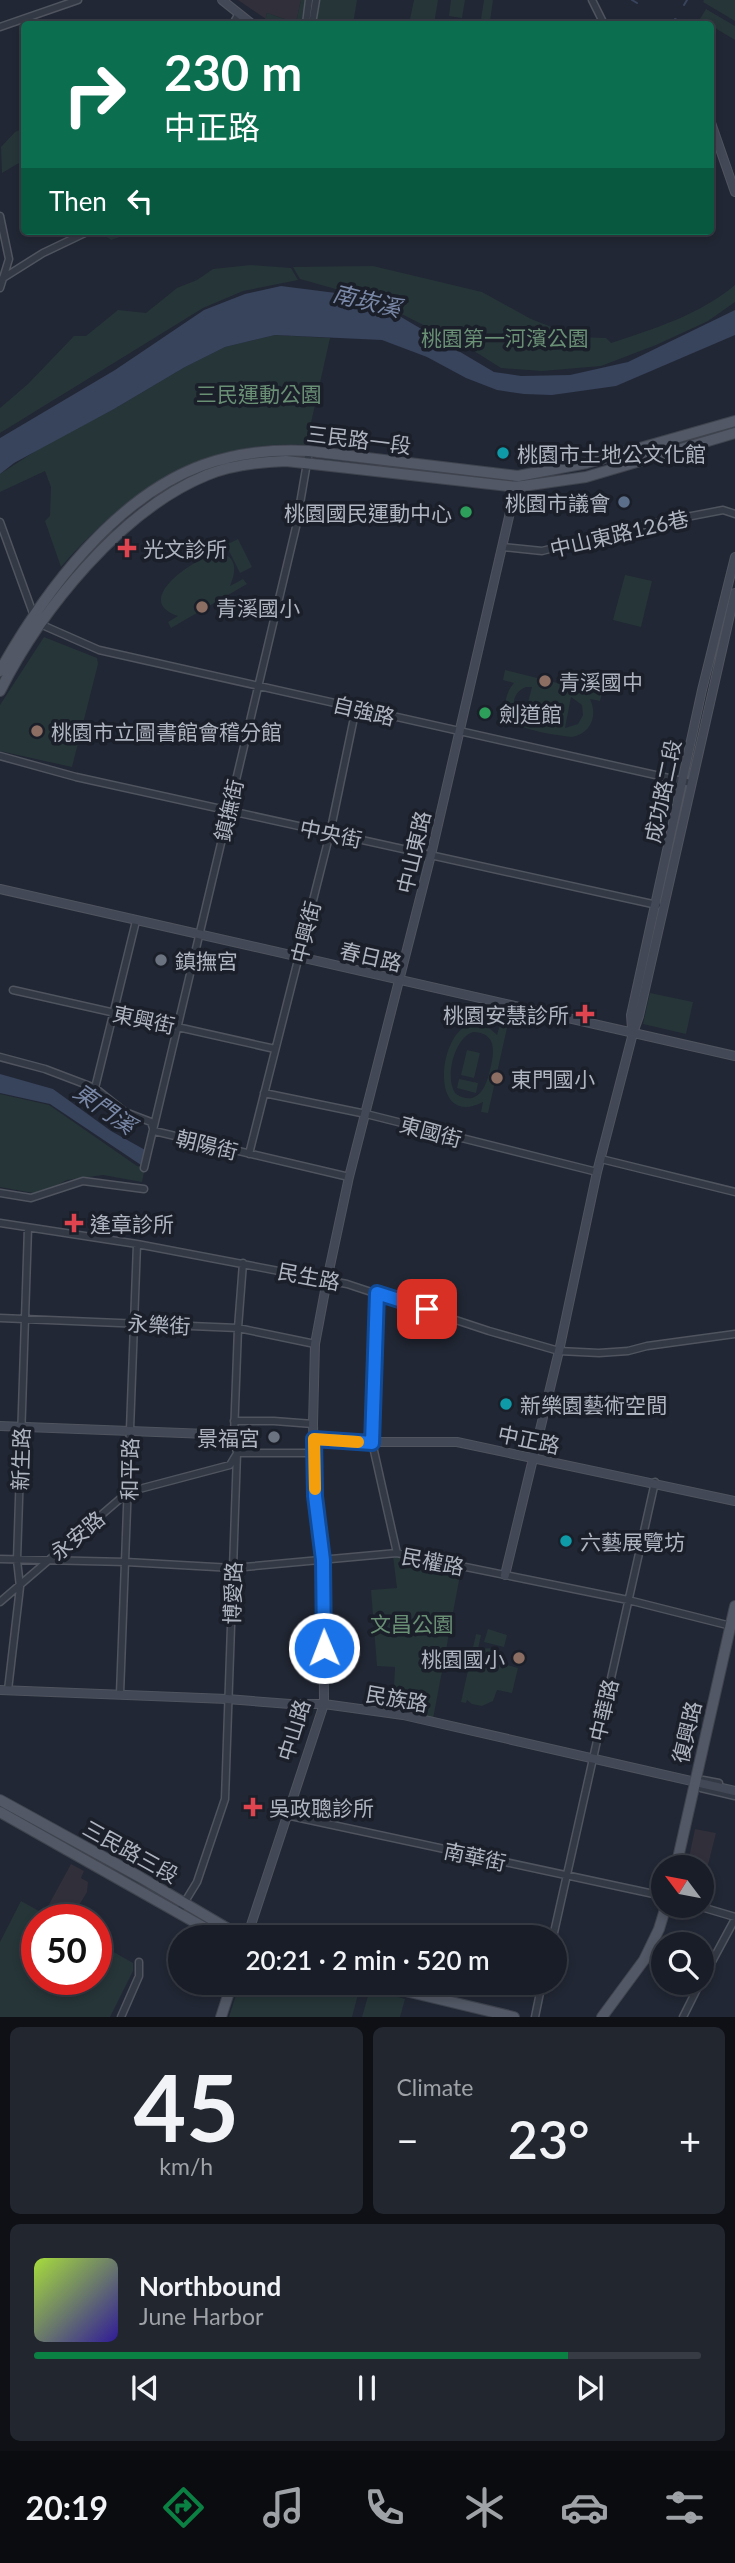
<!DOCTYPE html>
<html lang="en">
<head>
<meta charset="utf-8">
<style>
  body { margin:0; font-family:Lato,"Noto Sans TC",sans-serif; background:#22262f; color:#f1f3f6; height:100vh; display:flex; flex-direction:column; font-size:26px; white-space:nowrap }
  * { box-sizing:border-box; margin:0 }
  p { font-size:23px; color:#9fa2a7 }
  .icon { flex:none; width:38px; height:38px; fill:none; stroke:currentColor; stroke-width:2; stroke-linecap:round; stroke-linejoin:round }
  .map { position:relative; height:2017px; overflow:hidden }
  .sheet { display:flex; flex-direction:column; gap:10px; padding:10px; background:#0e1015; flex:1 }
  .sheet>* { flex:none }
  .guide { position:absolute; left:21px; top:21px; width:693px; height:214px; border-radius:7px; box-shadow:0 4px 10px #0003,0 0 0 2px #373b44; background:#0b6e4f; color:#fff; overflow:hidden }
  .needle { width:46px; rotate:302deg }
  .buttons { position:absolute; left:651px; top:1855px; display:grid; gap:14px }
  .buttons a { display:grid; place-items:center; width:63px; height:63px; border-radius:50%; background:#191d27; box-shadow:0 4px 10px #0003,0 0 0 2px #373b44; font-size:35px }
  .speed { position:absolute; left:21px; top:1904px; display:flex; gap:14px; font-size:35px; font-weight:700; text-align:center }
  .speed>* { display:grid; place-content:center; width:91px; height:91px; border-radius:50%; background:#191d27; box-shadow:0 4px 10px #0003,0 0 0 2px #373b44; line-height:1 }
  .speed .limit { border:10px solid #d22; background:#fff; color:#111 }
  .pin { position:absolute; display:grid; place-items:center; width:60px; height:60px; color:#fff; margin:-30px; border-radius:14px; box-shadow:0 4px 10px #0006 }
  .me { position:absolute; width:77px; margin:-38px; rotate:359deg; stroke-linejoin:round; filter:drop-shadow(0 0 5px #0008) }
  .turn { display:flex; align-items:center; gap:24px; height:147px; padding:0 28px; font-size:32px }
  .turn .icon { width:91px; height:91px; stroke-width:2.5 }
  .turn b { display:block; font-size:49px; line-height:60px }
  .then { display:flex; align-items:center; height:66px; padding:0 28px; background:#0003; gap:14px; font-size:26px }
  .big { font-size:52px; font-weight:600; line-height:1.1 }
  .sheet .tile { flex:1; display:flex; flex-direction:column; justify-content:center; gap:10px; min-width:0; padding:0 24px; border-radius:10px; background:#22262f }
  .sheet .dial { align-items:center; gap:0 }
  .dial b { font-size:91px; line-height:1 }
  .song { display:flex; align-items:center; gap:21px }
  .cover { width:84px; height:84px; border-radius:10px; background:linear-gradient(135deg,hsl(80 70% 55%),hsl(250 70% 35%)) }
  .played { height:7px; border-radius:4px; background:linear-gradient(90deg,#0b8043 80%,#373b44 80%) }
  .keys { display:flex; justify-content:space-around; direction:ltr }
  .heat { display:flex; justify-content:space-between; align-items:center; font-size:38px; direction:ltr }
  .sheet .tiles { flex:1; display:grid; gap:10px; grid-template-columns:1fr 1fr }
  .tile:last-child { grid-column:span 2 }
  .trip { position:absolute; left:168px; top:1925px; width:399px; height:70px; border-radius:35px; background:#191d27; box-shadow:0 4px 10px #0003,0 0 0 2px #373b44; font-weight:600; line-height:70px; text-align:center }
  .tabs { display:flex; height:112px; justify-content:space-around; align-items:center; background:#0a0c10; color:#9fa2a7 }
  .tabs .icon { width:49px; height:49px }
  .tabs .current { color:#0b8043 }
  .tabs b { font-size:32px; color:#f1f3f6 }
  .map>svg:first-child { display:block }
  .medical { fill:#312f39 }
  .green { fill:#263538; fill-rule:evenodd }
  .water { fill:#38435c }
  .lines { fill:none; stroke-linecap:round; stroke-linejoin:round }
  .stream { stroke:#38435c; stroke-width:2 }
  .street-casing { stroke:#4f545f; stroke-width:9 }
  .secondary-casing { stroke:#4f545f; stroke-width:10 }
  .primary-casing { stroke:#3e434e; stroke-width:12 }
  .street { stroke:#343a45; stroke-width:6 }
  .secondary { stroke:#434857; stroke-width:8 }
  .primary { stroke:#525865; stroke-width:10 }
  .route-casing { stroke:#114b97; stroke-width:18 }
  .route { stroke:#1a73e8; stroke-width:12 }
  .slow { stroke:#f59e0b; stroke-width:12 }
  .culture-dot { fill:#0f9aa8; stroke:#1a1f29; stroke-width:2.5 }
  .service-dot { fill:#5c6f8a; stroke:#1a1f29; stroke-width:2.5 }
  .leisure-dot { fill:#2e9e5b; stroke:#1a1f29; stroke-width:2.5 }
  .health-dot { fill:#e0444e; stroke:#1a1f29; stroke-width:2.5 }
  .education-dot { fill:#8d6e63; stroke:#1a1f29; stroke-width:2.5 }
  .worship-dot { fill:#6b7280; stroke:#1a1f29; stroke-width:2.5 }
  .labels { text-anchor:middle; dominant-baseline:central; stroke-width:7; stroke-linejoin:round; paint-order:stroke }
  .park-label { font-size:21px; fill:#698f75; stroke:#1a1f29 }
  .street-label { font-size:21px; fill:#afb4c1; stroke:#1a1f29 }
  .poi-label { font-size:21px; fill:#afb4c1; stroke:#1a1f29; text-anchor:start }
  .water-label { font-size:23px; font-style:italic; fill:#7a88a7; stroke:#1a1f29 }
</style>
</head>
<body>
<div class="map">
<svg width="735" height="2017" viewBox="0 0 735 2017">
  <rect width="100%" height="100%" fill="#212734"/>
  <path class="medical" d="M 238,0 L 301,0 L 296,23 L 267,13 L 266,19 Z
    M 695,1829 L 716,1833 L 705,1877 L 702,1877 L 702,1867 L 687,1867 Z
    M 71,1864 L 84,1871 L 81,1878 L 88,1882 L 87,1892 L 70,1920 L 47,1908 Z"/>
  <path class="green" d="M 301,0 L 357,0 L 353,24 L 264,24 L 267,13 L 296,23 Z
    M 414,0 L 438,0 L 434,24 L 409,24 Z
    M 451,0 L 465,0 L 462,18 L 449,16 Z
    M 484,0 L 493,0 L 490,21 L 481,19 Z
    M 704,0 L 735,0 L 735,21 L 703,2 Z
    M 706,9 L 735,26 L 735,40 L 700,19 Z
    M 24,128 L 24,160 L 2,173 L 1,147 L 15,132 Z
    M 136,231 L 111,240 L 100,232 L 101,231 Z
    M 251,265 L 291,268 L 298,280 L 243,291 L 203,308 L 0,433 L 0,408 L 28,384 L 74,336 L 86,336 L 118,310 L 146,313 L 177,288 L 197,280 L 213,269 Z
    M 373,266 L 482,292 L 531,319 L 577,337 L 606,338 L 611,343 C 656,328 699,315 735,285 L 735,302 L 708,321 L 656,345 L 601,366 L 542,371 L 501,368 L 474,351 L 392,309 L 364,297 L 300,279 L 293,267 Z
    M 275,335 L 330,338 L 306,445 C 202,439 127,491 61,567 L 45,521 L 50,516 L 51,487 L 45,471 L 0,492 L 0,474 L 48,443 L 114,409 L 185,367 L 225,347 Z
    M 238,539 L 252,567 L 240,573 L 226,545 Z
    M 220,553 C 238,557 236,572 230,586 L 243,579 L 247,584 L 171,628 L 168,622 L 178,616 C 129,600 199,555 220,553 Z
    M 625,575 L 652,581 L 641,627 L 613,620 Z
    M 44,637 L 97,658 L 98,664 L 72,767 L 0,751 L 0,705 Z
    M 505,670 L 602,694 L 600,701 L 590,699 C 598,716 591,733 572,737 C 556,735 533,732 518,725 C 501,716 503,695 514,683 L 503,680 ZM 526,687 L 532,687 L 524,718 C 510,709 511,693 526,687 ZM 571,697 L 582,705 L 583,715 L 578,724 L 565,728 Z
    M 650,993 L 693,1002 L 686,1034 L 643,1024 Z
    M 502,1017 L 509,1019 L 488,1113 L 481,1112 L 483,1102 C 416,1136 445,981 497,1035 ZM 473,1032 C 498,1033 494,1053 490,1070 C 486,1088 477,1107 456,1094 C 444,1079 454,1038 473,1032 Z
    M 467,1050 L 480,1053 L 474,1078 L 461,1075 Z
    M 459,1079 L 478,1083 L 476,1093 L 457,1088 Z
    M 0,1094 L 49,1105 L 137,1166 L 145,1167 L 142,1182 L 103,1175 L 67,1180 L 46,1191 L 33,1193 L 0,1187 Z
    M 393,1556 L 407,1557 L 461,1570 L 433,1719 L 393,1709 L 395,1667 L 377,1666 L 371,1590 L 397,1588 Z
    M 488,1629 L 507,1635 L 504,1647 L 484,1642 Z
    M 476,1634 L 481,1635 L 478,1649 L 493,1648 L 501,1656 L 503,1664 L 518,1668 L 512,1693 L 497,1690 L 493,1701 L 482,1706 L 472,1704 L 467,1700 L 466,1703 L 461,1702 Z
    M 21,1901 L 55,1920 L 37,1920 L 37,1979 L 96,1979 L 96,1942 L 133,1963 L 133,1971 L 110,2017 L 0,2017 L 0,1942 Z
    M 240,1983 L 344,1983 L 360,1987 L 352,2017 L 229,2017 Z
    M 370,1989 L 405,1999 L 400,2017 L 362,2017 Z"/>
  <path class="water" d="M 281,286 L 336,293 L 363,300 L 391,311 L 494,372 L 521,376 L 570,375 L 628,362 L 735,310 L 735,335 L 616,386 L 552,395 L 524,394 L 497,390 L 466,378 L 427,357 L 382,340 L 275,335 L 225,347 L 185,367 L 114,409 L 14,463 L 0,474 L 0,438 L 115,370 L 204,310 L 245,294 Z
    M 0,1074 L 53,1089 L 111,1131 L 147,1151 L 141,1165 L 50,1104 L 0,1093 Z"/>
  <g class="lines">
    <path class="stream" d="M 632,0 L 637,3
      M 684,5 L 687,0
      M 675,19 L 685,24
      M 710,40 L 712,41"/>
    <defs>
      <path id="street" d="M 592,0 L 604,24
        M 233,24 L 238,15
        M 306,24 L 309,0
        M 312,24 L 316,0
        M 0,27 L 78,0
        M 0,216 L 9,259 L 0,288
        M 0,280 L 43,253 L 89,231
        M 0,522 L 34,616 L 40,624 L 99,650 L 691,783
        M 503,547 L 542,551 L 639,526 L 723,510 L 735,514
        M 0,756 L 76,777 L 657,905
        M 13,990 L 275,1049
        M 0,1057 L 45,1069 L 95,1088 L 125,1112 L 151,1122 L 154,1131 L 349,1177
        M 95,1088 L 136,921
        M 264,1093 L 366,1114 L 597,1172
        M 249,1154 L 330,833 L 356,708
        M 601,1159 L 735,1192
        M 144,1168 L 296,527 L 309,451
        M 0,1193 L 31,1198 L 83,1181 L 144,1189
        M 0,1223 L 137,1244 L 347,1284 L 489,1331 L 559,1351 L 599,1353 L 628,1351 L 647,1346 L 735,1334
        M 377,1293 L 372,1442 L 397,1553
        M 0,1318 L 238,1328 L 315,1344
        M 234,1421 L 274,1421 L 313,1424
        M 237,1453 L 314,1453
        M 0,1559 L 126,1562 L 233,1568 L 397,1553 L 628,1600 L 731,1626
        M 0,1602 L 128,1492 L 230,1465 L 236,1455
        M 8,1690 L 20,1587 L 17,1560 L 28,1228
        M 120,1694 L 137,1244
        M 698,1783 L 701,1788 L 735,1796
        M 698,1783 L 703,1780 L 719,1783
        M 286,1815 L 663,1896
        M 698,1906 L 735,1917
        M 178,1913 L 197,1882 L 225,1799 L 237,1453 L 234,1435 L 238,1328 L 243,1263
        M 553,1937 L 655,1482
        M 702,1980 L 735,1919
        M 121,2017 L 139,1976 L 139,1962
        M 535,2017 L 542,1983
        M 683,2017 L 700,1983"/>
      <path id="secondary" d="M 222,0 L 252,24
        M 710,120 L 735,192
        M 0,889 L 735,1056
        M 632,1029 L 631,1015 L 702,690 L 735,557
        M 0,1426 L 234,1435
        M 314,1439 L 372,1442 L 457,1442 L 735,1501
        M 505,1575 L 559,1351 L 597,1172 L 633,1033 L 639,1016 L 735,593
        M 0,1690 L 227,1699 L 290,1704 L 324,1704 L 403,1715 L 735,1791
        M 247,1937 L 324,1704 L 323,1560 L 315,1496 L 313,1424 L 315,1344 L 327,1280 L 349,1177 L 431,855 L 517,482"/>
      <path id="primary" d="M 0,671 C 44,592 115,497 203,465 C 237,453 273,449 309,451 L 518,476 L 587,463 L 735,421
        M 0,691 C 41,610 121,510 207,475 C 231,465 259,462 286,461 L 516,487 L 586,477 L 735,433
        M 0,1800 L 140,1877 L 242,1937
        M 0,1812 L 221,1937
        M 676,1867 L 735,1606
        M 372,1983 L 514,2017
        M 221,2017 L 232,1983
        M 602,2017 L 644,1960 L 659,1929 L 666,1906"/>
    </defs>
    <use href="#street" class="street-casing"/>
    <use href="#secondary" class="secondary-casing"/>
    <use href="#primary" class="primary-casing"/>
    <use href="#street" class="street"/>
    <use href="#secondary" class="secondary"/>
    <use href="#primary" class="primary"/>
  </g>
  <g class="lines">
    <defs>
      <path id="route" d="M 324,1648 L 323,1560 L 315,1496 L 314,1439 L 372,1443 L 377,1293 L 427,1309"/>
    </defs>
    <use href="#route" class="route-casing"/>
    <use href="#route" class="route"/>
    <path class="slow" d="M 315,1489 L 314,1439 L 358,1442"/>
  </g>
  <g class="culture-dot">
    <circle cx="503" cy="453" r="7"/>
    <circle cx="506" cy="1404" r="7"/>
    <circle cx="566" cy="1541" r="7"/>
  </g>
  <circle class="service-dot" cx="624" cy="502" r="7"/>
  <g class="leisure-dot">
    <circle cx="466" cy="512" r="7"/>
    <circle cx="485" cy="713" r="7"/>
  </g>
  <g class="health-dot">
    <path d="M123.5 537.5h7v7h7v7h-7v7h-7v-7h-7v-7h7z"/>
    <path d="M581.5 1003.5h7v7h7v7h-7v7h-7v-7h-7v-7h7z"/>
    <path d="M70.5 1212.5h7v7h7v7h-7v7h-7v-7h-7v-7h7z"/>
    <path d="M249.5 1796.5h7v7h7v7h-7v7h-7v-7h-7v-7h7z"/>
  </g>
  <g class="education-dot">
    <circle cx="202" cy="607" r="7"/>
    <circle cx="545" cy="681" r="7"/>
    <circle cx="37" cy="731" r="7"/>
    <circle cx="497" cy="1078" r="7"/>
    <circle cx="519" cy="1658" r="7"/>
  </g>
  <g class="worship-dot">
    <circle cx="161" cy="960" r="7"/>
    <circle cx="274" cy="1437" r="7"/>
  </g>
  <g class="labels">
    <g class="park-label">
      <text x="505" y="337">桃園第一河濱公園</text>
      <text x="259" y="393">三民運動公園</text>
      <text x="412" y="1623">文昌公園</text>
    </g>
    <g class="street-label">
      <text transform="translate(359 439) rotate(7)">三民路一段</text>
      <text transform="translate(619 533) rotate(-13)">中山東路126巷</text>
      <text transform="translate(364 710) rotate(13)">自強路</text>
      <text transform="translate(662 791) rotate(-78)">成功路二段</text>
      <text transform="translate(228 810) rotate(-77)">鎮撫街</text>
      <text transform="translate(331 833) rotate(12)">中央街</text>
      <text transform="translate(413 852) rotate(-77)">中山東路</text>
      <text transform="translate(305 932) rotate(-76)">中興街</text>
      <text transform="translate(371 956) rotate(13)">春日路</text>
      <text transform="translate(144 1019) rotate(12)">東興街</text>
      <text transform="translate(431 1131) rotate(15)">東國街</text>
      <text transform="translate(207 1144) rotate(14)">朝陽街</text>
      <text transform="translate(309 1276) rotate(11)">民生路</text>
      <text transform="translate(159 1324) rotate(3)">永樂街</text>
      <text transform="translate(529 1439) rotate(12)">中正路</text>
      <text transform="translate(20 1459) rotate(-88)">新生路</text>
      <text transform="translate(129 1469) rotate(-89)">和平路</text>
      <text transform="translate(77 1535) rotate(-40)">永安路</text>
      <text transform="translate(433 1561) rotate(11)">民權路</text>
      <text transform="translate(232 1593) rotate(-88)">博愛路</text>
      <text transform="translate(397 1698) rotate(10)">民族路</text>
      <text transform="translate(603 1710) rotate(-77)">中華路</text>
      <text transform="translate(293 1730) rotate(-73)">中山路</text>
      <text transform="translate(686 1732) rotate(-77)">復興路</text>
      <text transform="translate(131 1851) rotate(29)">三民路三段</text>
      <text transform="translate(475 1856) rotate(12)">南華街</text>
    </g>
    <g class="poi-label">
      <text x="517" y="453">桃園市土地公文化館</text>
      <text x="610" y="502" text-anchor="end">桃園市議會</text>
      <text x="452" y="512" text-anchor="end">桃園國民運動中心</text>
      <text x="143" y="548">光文診所</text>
      <text x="216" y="607">青溪國小</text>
      <text x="559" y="681">青溪國中</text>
      <text x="499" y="713">劍道館</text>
      <text x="51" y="731">桃園市立圖書館會稽分館</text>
      <text x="175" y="960">鎮撫宮</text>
      <text x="569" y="1014" text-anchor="end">桃園安慧診所</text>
      <text x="511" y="1078">東門國小</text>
      <text x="90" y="1223">逢章診所</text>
      <text x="520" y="1404">新樂園藝術空間</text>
      <text x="260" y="1437" text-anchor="end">景福宮</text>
      <text x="580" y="1541">六藝展覽坊</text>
      <text x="505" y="1658" text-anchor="end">桃園國小</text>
      <text x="269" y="1807">吳政聰診所</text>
    </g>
    <g class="water-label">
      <text transform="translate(367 300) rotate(14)">南崁溪</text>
      <text transform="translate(105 1108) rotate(35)">東門溪</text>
    </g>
  </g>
</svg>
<div class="buttons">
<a><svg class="needle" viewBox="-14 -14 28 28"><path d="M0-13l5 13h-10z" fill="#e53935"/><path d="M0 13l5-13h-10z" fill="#9fa2a7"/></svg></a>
<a><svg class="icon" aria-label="search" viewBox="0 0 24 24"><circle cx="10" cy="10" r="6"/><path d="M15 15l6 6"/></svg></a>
</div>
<div class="speed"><div class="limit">50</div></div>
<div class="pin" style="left:427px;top:1309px;background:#d93025"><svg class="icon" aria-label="arrive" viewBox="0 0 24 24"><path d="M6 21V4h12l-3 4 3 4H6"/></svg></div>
<svg class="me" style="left:324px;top:1648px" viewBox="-20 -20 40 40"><circle r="17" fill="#1a73e8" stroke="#fff" stroke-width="3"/><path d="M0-11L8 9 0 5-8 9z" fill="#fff"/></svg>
<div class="trip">20:21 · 2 min · 520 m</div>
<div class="guide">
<div class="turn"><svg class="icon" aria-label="right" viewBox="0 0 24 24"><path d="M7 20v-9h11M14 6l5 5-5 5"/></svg><div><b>230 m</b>中正路</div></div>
<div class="then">Then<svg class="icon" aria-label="left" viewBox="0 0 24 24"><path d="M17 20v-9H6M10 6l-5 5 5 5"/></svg></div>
</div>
</div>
<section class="sheet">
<div class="tiles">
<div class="tile dial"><b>45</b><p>km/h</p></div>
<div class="tile"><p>Climate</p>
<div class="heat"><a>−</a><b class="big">23°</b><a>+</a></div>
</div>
<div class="tile">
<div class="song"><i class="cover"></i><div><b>Northbound</b><p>June Harbor</p></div></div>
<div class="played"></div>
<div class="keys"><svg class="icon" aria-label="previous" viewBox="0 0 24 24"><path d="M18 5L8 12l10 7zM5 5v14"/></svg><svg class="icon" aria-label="pause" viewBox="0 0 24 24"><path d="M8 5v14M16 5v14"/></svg><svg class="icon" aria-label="next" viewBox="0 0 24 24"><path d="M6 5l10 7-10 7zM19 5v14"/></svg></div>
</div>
</div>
</section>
<nav class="tabs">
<b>20:19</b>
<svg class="icon current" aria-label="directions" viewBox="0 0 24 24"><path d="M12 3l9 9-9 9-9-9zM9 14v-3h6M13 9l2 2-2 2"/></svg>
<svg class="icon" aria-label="music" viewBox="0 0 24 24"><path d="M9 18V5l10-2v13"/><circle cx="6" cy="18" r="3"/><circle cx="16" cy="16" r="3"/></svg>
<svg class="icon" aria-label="phone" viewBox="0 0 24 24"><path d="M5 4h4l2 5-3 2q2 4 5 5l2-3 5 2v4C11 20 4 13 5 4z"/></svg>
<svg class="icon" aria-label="climate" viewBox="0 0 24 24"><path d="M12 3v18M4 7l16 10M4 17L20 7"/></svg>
<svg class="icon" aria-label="car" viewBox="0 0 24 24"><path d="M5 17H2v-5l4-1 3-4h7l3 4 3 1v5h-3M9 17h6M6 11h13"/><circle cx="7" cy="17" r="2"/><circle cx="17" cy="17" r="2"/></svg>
<svg class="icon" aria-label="filters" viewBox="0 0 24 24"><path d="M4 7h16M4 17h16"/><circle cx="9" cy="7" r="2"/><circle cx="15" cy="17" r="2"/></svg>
</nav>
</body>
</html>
